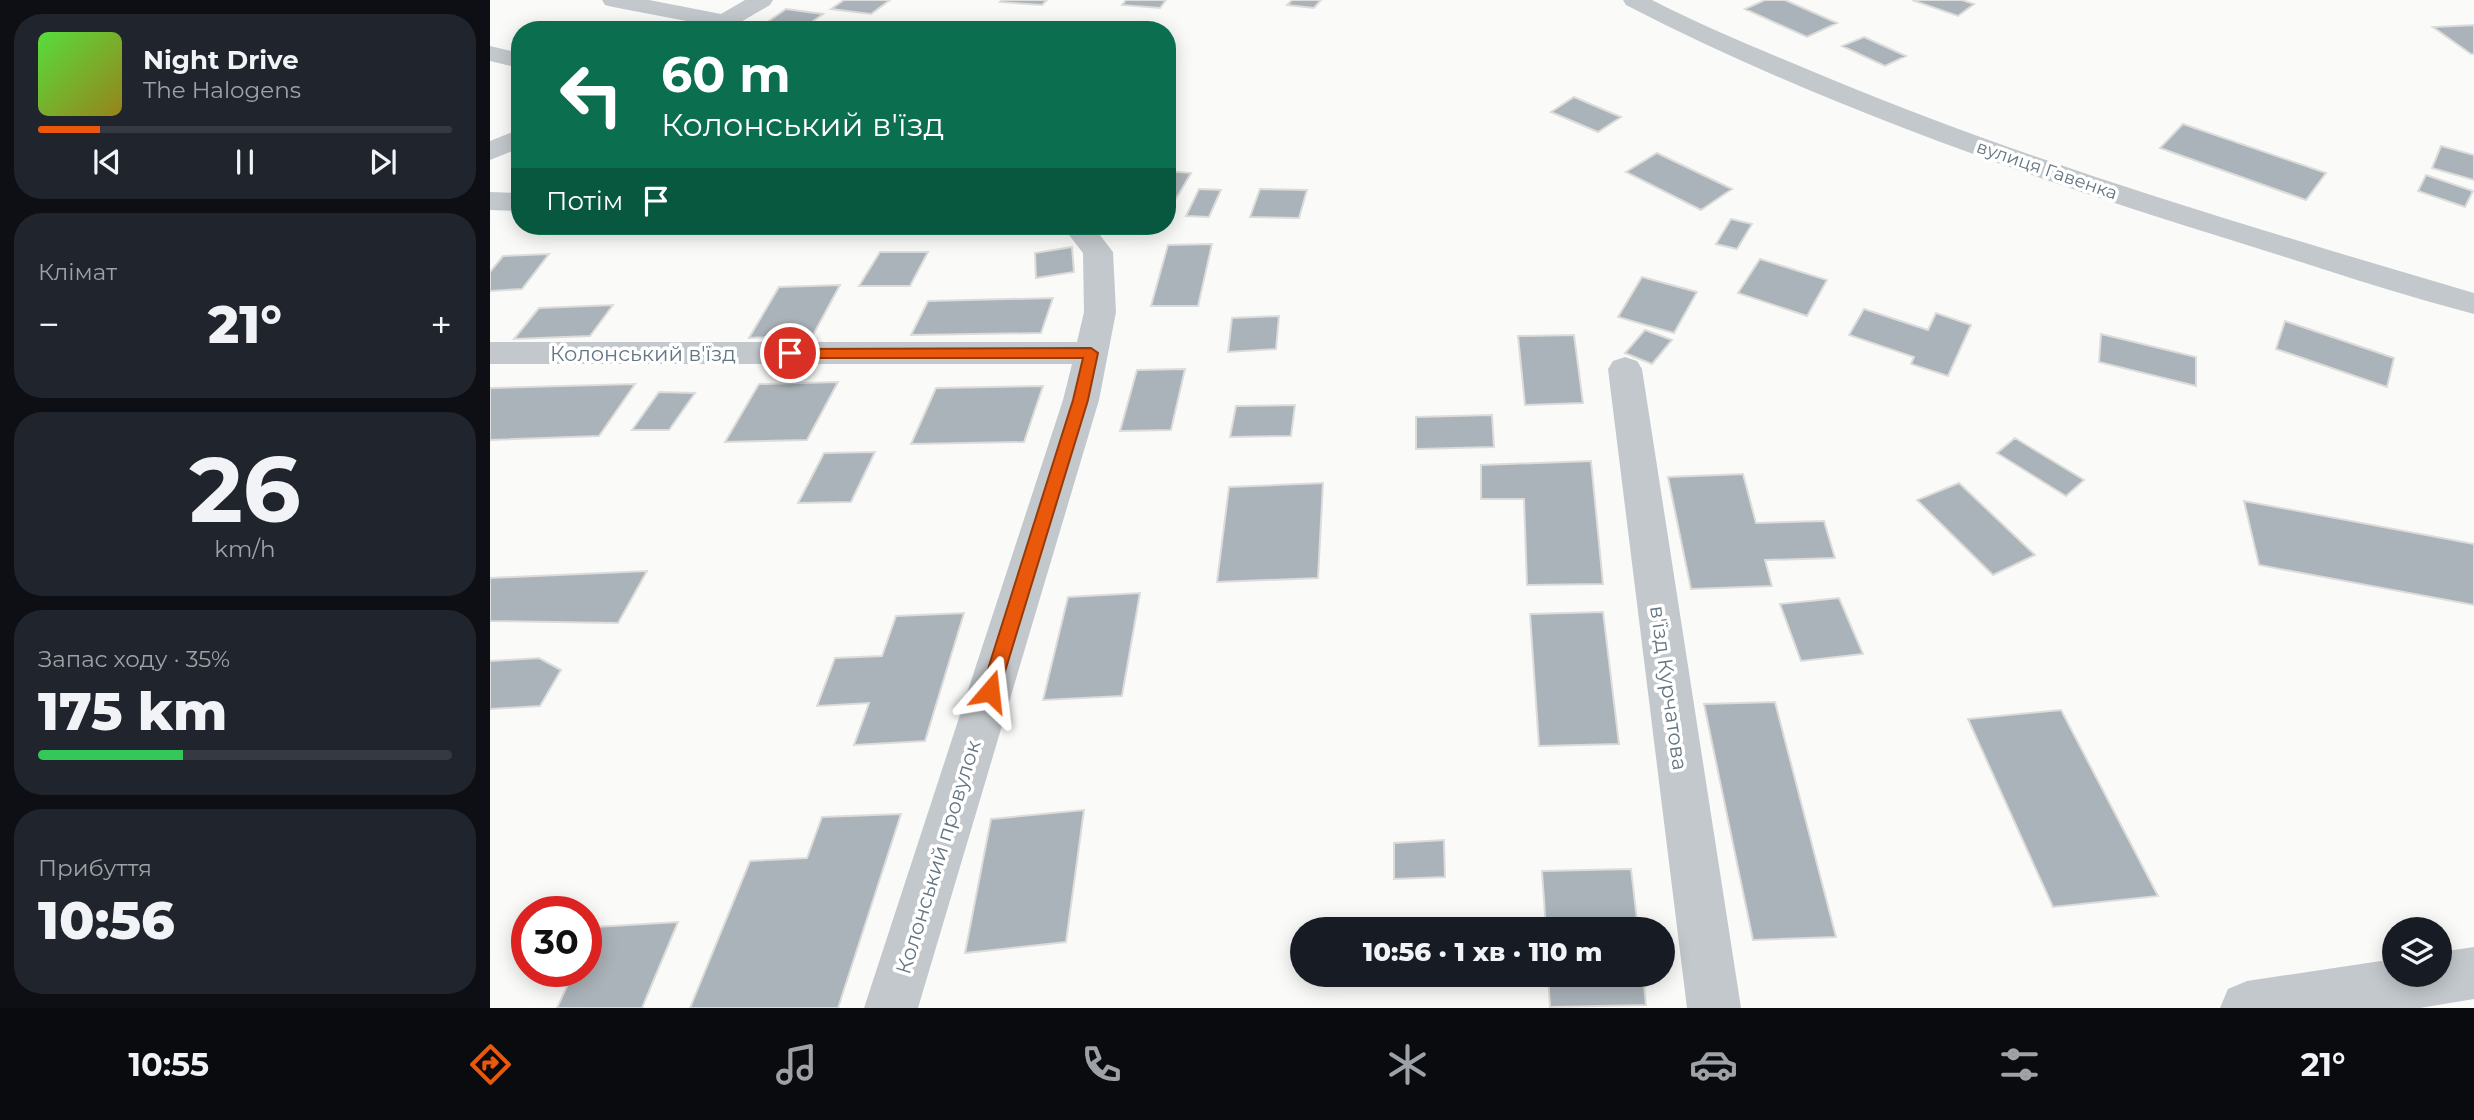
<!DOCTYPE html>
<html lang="uk">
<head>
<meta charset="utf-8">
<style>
  body { margin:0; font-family:Montserrat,sans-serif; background:#20242c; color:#f1f3f6; height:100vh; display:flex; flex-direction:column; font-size:26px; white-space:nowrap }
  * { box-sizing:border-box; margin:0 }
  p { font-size:23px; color:#9ea1a6 }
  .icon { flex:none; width:38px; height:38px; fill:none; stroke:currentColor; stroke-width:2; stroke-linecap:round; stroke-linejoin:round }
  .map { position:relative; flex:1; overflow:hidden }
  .sheet { display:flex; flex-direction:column; gap:14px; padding:14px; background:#0d0f14; width:490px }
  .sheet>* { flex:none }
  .hud { position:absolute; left:21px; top:21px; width:665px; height:214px; border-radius:28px; box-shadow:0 4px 18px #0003; background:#0b6e4f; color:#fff; overflow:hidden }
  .fabs { position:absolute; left:1892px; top:917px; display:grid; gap:14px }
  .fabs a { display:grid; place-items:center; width:70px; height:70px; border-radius:50%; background:#171b24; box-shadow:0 4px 18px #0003; font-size:35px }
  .speed { position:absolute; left:21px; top:896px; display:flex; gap:14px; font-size:35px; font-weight:700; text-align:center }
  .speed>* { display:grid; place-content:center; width:91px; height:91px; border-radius:50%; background:#171b24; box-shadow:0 4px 18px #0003; line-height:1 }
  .speed .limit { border:10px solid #d22; background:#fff; color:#111 }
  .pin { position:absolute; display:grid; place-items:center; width:60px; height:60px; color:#fff; margin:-30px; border:4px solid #fff; border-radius:50%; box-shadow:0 2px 7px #0007 }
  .me { position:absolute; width:77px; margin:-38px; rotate:17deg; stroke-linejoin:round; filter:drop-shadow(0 0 5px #0008) }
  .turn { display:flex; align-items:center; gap:24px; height:147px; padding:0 35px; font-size:32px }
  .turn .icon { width:91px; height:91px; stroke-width:2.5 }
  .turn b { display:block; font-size:49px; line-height:60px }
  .then { display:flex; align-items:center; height:66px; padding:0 35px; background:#0003; gap:14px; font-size:26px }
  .big { font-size:52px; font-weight:800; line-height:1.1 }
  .sheet .widget { flex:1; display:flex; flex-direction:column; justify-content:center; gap:10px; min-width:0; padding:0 24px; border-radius:28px; background:#20242c }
  .sheet .dial { align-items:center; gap:0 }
  .dial b { font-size:91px; line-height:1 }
  .song { display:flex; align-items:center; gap:21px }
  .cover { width:84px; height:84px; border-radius:10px; background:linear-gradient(135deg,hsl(110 70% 55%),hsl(50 70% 35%)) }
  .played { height:7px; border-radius:4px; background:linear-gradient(90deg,#ea580c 15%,#363941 15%) }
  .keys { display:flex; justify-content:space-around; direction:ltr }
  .heat { display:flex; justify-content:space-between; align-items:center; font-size:38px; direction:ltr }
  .charge { height:10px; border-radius:5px; background:linear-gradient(90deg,#34c759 35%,#363941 0) }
  .trip { position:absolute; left:800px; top:917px; width:385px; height:70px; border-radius:35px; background:#171b24; box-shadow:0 4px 18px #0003; font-weight:800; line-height:70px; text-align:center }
  .menu { display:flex; height:112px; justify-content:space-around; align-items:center; background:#090b0e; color:#9ea1a6 }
  .menu .icon { width:49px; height:49px }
  .menu .on { color:#ea580c }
  .menu b { font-size:32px; color:#f1f3f6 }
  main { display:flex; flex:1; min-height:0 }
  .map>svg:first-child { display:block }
  .building { fill:#aab3b9; stroke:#dcdcda; stroke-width:2 }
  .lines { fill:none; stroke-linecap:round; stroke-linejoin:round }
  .minor { fill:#c3c8cc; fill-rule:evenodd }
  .route { fill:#ea580c; stroke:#983908; stroke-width:2 }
  .labels { text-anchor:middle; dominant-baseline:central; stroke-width:7; stroke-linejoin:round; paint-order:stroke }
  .far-street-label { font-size:18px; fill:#657683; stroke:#fff }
  .street-label { font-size:21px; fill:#657683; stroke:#fff }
</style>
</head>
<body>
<main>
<section class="sheet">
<div class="widget">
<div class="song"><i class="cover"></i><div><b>Night Drive</b><p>The Halogens</p></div></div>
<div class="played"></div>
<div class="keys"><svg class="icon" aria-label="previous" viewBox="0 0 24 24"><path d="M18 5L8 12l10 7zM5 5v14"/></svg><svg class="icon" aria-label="pause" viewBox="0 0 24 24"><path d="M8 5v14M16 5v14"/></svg><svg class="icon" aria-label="next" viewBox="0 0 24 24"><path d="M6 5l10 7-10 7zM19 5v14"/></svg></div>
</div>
<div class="widget"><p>Клімат</p>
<div class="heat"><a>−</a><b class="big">21°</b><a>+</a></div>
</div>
<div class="widget dial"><b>26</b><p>km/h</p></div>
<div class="widget"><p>Запас ходу · 35%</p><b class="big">175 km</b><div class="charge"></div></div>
<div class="widget"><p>Прибуття</p><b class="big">10:56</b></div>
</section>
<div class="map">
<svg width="1984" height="1008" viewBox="0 0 1984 1008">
  <rect width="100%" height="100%" fill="#fafaf8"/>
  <path class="building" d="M 354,0 L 400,0 L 381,14 L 341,9 Z
    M 512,0 L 557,0 L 552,5 L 510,2 Z
    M 636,0 L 676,0 L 670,8 L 632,5 Z
    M 802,0 L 831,0 L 824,8 L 797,5 Z
    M 1275,0 L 1295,0 L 1347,23 L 1317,37 L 1255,9 Z
    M 1422,0 L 1472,0 L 1484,4 L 1468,16 Z
    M 296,9 L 333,14 L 315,27 L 276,23 Z
    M 129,24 L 164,30 L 118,30 Z
    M 1984,25 L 1984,54 L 1981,54 L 1943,27 Z
    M 1374,37 L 1416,56 L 1395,66 L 1352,46 Z
    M 1084,97 L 1131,117 L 1108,132 L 1061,112 Z
    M 1693,124 L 1836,173 L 1816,200 L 1670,148 Z
    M 1951,146 L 1984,155 L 1984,180 L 1942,168 Z
    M 1167,153 L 1242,189 L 1211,210 L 1136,172 Z
    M 677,171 L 701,173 L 684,202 L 677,201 Z
    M 1936,175 L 1983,191 L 1975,207 L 1928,191 Z
    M 709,189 L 731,190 L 719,217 L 696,216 Z
    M 770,189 L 817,190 L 809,218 L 760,217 Z
    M 1241,219 L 1262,224 L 1247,249 L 1226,244 Z
    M 722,244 L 708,306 L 661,306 L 678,245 Z
    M 582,247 L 584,272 L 546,278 L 545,253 Z
    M 390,252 L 438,252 L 420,286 L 369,286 Z
    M 59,254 L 32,289 L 0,291 L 0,272 L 13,256 Z
    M 1270,259 L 1337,280 L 1317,316 L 1248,293 Z
    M 1152,277 L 1207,292 L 1184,333 L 1128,317 Z
    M 350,285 L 323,335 L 259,338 L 289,287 Z
    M 563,298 L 551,333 L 421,335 L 438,301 Z
    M 123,305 L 100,336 L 24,339 L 49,308 Z
    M 1374,309 L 1438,330 L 1446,313 L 1481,325 L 1458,376 L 1421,364 L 1424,357 L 1359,335 Z
    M 789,316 L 786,349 L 738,352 L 742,318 Z
    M 1795,321 L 1904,358 L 1897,387 L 1786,349 Z
    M 1155,330 L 1182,340 L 1162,364 L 1135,353 Z
    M 1611,334 L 1706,357 L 1706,386 L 1609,362 Z
    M 1084,335 L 1093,403 L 1035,405 L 1028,336 Z
    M 695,369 L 681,430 L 630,431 L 647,370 Z
    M 348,382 L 317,440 L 235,442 L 269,384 Z
    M 145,384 L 109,436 L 0,440 L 0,388 Z
    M 553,386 L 534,442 L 421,444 L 446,388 Z
    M 169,392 L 205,393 L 179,430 L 142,430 Z
    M 805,405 L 801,436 L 740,437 L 746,406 Z
    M 1002,415 L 1004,447 L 926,449 L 926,417 Z
    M 1525,438 L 1594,480 L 1576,496 L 1507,453 Z
    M 385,452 L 361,502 L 308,503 L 334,453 Z
    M 1101,461 L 1113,584 L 1037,585 L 1034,499 L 991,499 L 991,465 Z
    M 1253,474 L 1266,523 L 1334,521 L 1345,558 L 1275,560 L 1282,586 L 1201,589 L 1178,477 Z
    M 833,483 L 828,578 L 727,582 L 739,487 Z
    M 1469,483 L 1545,555 L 1503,575 L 1427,500 Z
    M 1754,501 L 1984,544 L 1984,605 L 1769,565 Z
    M 157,571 L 128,623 L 0,621 L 0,578 Z
    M 650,593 L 632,696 L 553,700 L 578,597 Z
    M 1349,598 L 1373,654 L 1311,661 L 1290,604 Z
    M 1113,612 L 1129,744 L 1049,746 L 1040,614 Z
    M 474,613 L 435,741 L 364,745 L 379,703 L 327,706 L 345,658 L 392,656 L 406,616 Z
    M 49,658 L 71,670 L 50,706 L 0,709 L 0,661 Z
    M 1285,702 L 1346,937 L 1263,940 L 1214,704 Z
    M 1571,710 L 1668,896 L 1563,907 L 1478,719 Z
    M 594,810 L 576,942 L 475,953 L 501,819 Z
    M 411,814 L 348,1008 L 200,1008 L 260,861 L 317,858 L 332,817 Z
    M 954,840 L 955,877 L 904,879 L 904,843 Z
    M 1141,869 L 1148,929 L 1056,929 L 1052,871 Z
    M 188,922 L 152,1008 L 67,1008 L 84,971 L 96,971 L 96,945 L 105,927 Z
    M 1058,975 L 1153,975 L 1156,1005 L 1060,1007 Z"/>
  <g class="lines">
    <path class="minor" d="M 112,0 L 159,0 L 231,14 L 255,0 L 283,0 L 280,5 L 237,30 L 207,30 L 212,24 L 123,7 L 115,5 Z
      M 1133,0 L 1162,0 C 1211,25 1261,46 1312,67 C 1530,160 1757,226 1984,293 L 1984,314 C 1902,293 1822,265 1741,240 C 1535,176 1328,104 1136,5 Z
      M 0,46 L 30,53 L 30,68 L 0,61 Z
      M 30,129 L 30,148 L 0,160 L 0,141 Z
      M 0,192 L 30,193 L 30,211 L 0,210 Z
      M 572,226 L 603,226 L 623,252 L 626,312 L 609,400 L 428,1008 L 374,1008 L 573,400 L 582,364 L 0,364 L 0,342 L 587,342 L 594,312 L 593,253 Z
      M 1135,357 L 1147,361 L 1152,369 L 1251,1008 L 1197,1008 L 1118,369 L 1123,361 Z
      M 1984,947 L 1984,999 L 1930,1008 L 1730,1008 L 1738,989 L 1757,981 L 1904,959 L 1904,975 L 1950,975 L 1950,952 Z"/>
  </g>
  <path class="route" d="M 601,348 L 608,353 L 598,400 L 509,691 L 506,696 L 500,699 L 494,696 L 491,691 L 583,400 L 593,358 L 300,358 L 293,353 L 300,349 Z"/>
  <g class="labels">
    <g class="far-street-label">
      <text transform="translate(1557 170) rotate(19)">вулиця Гавенка</text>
    </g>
    <g class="street-label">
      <text x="153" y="353">Колонський в'їзд</text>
      <text transform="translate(1179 688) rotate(82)">в'їзд Курчатова</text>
      <text transform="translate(448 857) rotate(-73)">Колонський провулок</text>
    </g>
  </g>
</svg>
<div class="fabs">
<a><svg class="icon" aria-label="layers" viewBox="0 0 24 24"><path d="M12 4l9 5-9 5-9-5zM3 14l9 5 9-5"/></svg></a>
</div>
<div class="speed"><div class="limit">30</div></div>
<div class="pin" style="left:300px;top:353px;background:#d93025"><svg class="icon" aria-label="arrive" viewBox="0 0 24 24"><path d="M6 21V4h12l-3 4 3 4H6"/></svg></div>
<svg class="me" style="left:500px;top:691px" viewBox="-20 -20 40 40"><path d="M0-17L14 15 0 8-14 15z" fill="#ea580c" stroke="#fff" stroke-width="4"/></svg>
<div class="trip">10:56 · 1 хв · 110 m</div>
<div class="hud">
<div class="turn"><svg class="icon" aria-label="left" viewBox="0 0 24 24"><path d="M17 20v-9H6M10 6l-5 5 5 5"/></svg><div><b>60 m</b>Колонський в'їзд</div></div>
<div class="then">Потім<svg class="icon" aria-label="arrive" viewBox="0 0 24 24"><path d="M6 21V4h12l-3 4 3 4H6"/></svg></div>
</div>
</div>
</main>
<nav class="menu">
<b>10:55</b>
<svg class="icon on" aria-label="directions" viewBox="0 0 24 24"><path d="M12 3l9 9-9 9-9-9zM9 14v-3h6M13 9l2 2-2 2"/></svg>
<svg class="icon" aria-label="music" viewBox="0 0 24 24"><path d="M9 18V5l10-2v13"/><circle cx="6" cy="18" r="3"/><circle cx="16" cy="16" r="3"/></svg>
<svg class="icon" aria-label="phone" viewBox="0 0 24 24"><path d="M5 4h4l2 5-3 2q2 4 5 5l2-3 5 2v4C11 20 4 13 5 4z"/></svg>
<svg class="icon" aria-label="climate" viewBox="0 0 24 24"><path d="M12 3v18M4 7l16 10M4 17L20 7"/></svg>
<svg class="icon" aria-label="car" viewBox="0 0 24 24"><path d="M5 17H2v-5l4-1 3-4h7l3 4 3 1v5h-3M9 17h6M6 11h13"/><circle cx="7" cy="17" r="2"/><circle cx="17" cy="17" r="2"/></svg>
<svg class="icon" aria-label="filters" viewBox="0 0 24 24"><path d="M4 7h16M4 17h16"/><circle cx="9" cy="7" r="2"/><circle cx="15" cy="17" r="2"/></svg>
<b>21°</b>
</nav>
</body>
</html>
